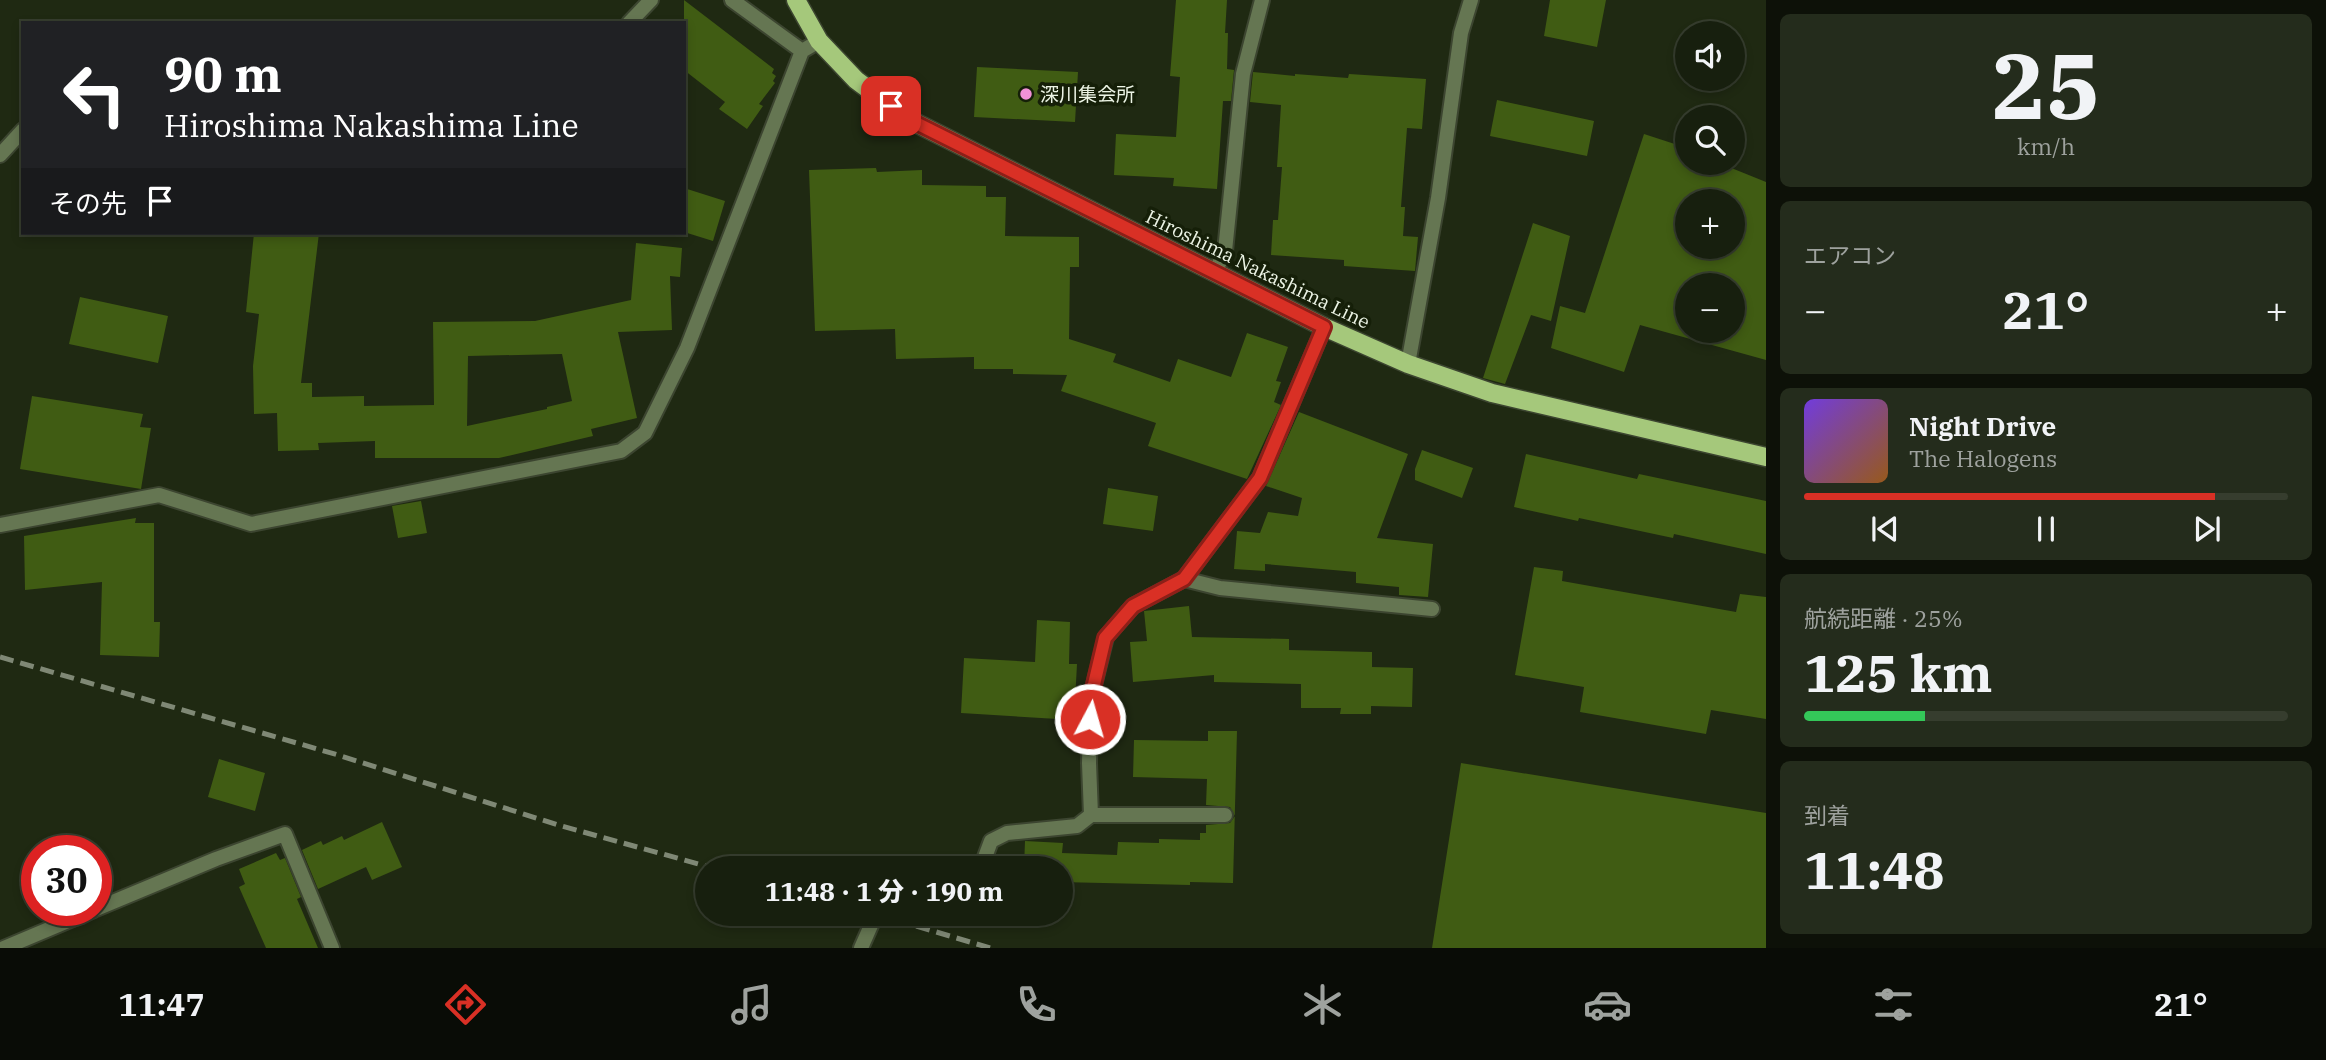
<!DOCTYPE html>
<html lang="ja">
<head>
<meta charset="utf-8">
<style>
  body { margin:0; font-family:"IBM Plex Serif","Noto Sans JP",serif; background:#242c1c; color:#f1f3f6; height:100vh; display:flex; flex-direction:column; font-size:26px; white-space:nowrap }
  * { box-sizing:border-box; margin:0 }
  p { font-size:23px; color:#9ea29e }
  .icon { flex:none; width:38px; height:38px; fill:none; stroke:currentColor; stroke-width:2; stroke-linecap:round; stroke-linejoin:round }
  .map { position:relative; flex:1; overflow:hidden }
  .drawer { display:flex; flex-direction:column; gap:14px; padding:14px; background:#0d1108; width:560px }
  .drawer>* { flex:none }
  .guide { position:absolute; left:21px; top:21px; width:665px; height:214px; border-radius:0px; box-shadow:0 4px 10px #0003,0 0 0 2px #363d2e; background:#202124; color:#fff; overflow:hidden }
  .buttons { position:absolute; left:1675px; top:21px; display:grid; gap:14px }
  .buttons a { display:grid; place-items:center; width:70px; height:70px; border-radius:50%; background:#171f0e; box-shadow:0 4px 10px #0003,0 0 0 2px #363d2e; font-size:35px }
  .speed { position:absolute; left:21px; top:835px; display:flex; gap:14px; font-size:35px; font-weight:700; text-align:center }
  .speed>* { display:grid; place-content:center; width:91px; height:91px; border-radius:50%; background:#171f0e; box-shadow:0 4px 10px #0003,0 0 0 2px #363d2e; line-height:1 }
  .speed .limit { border:10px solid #d22; background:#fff; color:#111 }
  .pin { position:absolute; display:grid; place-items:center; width:60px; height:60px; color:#fff; margin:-30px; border-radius:14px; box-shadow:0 4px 10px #0006 }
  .me { position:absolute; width:77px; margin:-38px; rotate:6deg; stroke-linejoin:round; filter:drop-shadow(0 0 5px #0008) }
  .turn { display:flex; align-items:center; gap:24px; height:147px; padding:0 28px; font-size:32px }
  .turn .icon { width:91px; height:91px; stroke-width:2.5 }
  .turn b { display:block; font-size:49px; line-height:60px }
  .then { display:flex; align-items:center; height:66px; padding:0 28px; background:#0003; gap:14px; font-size:26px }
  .big { font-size:52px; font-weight:800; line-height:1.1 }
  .drawer .tile { flex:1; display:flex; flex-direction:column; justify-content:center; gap:10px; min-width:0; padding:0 24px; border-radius:10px; background:#242c1c }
  .drawer .dial { align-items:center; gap:0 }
  .dial b { font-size:91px; line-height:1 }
  .song { display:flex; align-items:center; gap:21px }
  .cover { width:84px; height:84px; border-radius:10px; background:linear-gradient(135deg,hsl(260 70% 55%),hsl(30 70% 35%)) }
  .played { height:7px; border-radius:4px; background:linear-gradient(90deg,#d93025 85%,#363d2e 85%) }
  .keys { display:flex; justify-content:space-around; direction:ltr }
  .heat { display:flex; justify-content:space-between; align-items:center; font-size:38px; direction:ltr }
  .charge { height:10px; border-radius:5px; background:linear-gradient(90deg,#34c759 25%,#363d2e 0) }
  .trip { position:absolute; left:695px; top:856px; width:378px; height:70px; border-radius:35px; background:#171f0e; box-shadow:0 4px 10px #0003,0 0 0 2px #363d2e; font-weight:800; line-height:70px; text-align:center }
  .dock { display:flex; height:112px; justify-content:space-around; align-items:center; background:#090c06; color:#9ea29e }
  .dock .icon { width:49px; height:49px }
  .dock .selected { color:#d93025 }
  .dock b { font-size:32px; color:#f1f3f6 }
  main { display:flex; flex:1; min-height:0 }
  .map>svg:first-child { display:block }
  .building { fill:#405c13; fill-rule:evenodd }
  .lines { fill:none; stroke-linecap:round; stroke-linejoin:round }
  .street-casing { stroke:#3c4530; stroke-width:18 }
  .primary-casing { stroke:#3c4530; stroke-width:21 }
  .street { stroke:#657652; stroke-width:14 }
  .primary { stroke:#a5c87b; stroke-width:18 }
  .rail { stroke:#7f8875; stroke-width:5; stroke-dasharray:14 7; stroke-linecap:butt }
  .route-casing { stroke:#8d1f18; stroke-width:18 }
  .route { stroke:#d93025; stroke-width:12 }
  .poi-dot { fill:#f291d6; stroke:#151f08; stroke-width:2.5 }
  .labels { text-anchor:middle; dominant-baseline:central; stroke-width:7; stroke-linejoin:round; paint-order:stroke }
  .poi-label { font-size:19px; fill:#ecf4e5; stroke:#151f08; text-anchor:start }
  .street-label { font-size:19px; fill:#ecf4e5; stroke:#151f08 }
</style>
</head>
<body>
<main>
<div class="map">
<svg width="1766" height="948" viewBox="0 0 1766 948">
  <rect width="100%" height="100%" fill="#1f2912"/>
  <path class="building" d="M 684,0 L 774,69 L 772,73 L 776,76 L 773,81 L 775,83 L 759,104 L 763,106 L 747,129 L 719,109 L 725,102 L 684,70 Z
    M 1176,0 L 1227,0 L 1225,33 L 1228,33 L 1227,69 L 1234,70 L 1231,101 L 1223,101 L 1217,189 L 1173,186 L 1174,178 L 1114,175 L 1116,134 L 1176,137 L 1180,77 L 1170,76 Z
    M 1550,0 L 1606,0 L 1597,47 L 1544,36 Z
    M 977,67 L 1078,72 L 1075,122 L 974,117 Z
    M 1253,72 L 1295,76 L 1295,74 L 1348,78 L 1349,74 L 1426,79 L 1422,129 L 1407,128 L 1401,207 L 1405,207 L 1403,236 L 1418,237 L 1415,271 L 1344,266 L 1344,260 L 1271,255 L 1273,220 L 1278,220 L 1282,167 L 1277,167 L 1281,105 L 1250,102 Z
    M 1497,100 L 1594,121 L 1587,156 L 1490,136 Z
    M 1644,134 L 1687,148 L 1687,163 L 1719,163 L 1766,182 L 1766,360 L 1640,325 L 1624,372 L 1551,348 L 1560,306 L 1585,313 ZM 1687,201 L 1732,201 L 1732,247 L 1687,247 ZM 1687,285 L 1732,285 L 1732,331 L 1687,331 Z
    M 876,168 L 877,172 L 922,170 L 922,185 L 986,186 L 986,197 L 1006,197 L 1005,236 L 1079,237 L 1079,267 L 1070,267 L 1069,339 L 1116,354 L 1113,362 L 1170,382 L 1178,359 L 1231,377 L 1247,333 L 1288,347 L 1276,381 L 1281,382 L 1274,402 L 1281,405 L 1247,479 L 1148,446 L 1156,423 L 1061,391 L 1067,375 L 1013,374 L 1013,369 L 974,369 L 974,357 L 896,359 L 895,329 L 815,331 L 809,170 Z
    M 684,188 L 725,201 L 713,241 L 684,232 Z
    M 1533,223 L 1570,236 L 1551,321 L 1531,315 L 1505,384 L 1483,378 Z
    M 254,233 L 319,233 L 301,383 L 312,383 L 312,397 L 364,396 L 364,406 L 434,405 L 433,322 L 535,321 L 631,300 L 636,243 L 682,248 L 680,277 L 670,276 L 672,330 L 618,332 L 637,418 L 591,429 L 593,436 L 499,458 L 375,458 L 375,441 L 318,443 L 319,450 L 278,451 L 277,413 L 254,414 L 253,366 L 259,314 L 246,312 ZM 562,354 L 572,401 L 547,407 L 547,409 L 467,426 L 468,356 Z
    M 80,297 L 168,316 L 158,363 L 69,344 Z
    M 32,396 L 143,414 L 140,427 L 151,428 L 141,489 L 20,469 Z
    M 1299,412 L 1408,454 L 1377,538 L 1433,544 L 1428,597 L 1399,595 L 1399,587 L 1356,583 L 1356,572 L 1265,564 L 1265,571 L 1234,569 L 1237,531 L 1260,533 L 1268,512 L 1298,516 L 1302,498 L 1266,486 Z
    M 1422,450 L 1473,468 L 1462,498 L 1415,480 L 1415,469 Z
    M 1526,454 L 1637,479 L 1639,474 L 1766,501 L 1766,554 L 1674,534 L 1673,538 L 1579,518 L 1578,521 L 1514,507 Z
    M 1108,488 L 1158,496 L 1153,531 L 1103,524 Z
    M 421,501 L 427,533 L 398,538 L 392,506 Z
    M 136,518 L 135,523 L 154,523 L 154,622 L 160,622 L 159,657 L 100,655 L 102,582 L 25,590 L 24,536 Z
    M 1534,567 L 1563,571 L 1562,581 L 1736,612 L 1740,594 L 1766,597 L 1766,719 L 1711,710 L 1706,734 L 1580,712 L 1584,687 L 1515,675 Z
    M 1189,606 L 1192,637 L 1289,639 L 1289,650 L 1372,652 L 1372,667 L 1413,668 L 1412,707 L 1371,706 L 1371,714 L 1340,714 L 1341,708 L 1301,708 L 1301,684 L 1214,682 L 1214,675 L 1133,682 L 1130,642 L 1147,641 L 1144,611 Z
    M 1037,620 L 1070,622 L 1069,664 L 1077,664 L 1074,720 L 961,713 L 964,658 L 1035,662 Z
    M 1208,731 L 1237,731 L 1233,883 L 1190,882 L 1190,885 L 1060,882 L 1060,868 L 1024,868 L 1025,841 L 1063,843 L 1062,853 L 1117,855 L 1118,842 L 1159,843 L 1159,839 L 1200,840 L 1200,833 L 1206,833 L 1206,825 L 1230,823 L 1235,816 L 1230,807 L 1206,805 L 1207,779 L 1133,777 L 1134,740 L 1208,741 Z
    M 219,759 L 265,773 L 255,811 L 208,797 Z
    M 1461,763 L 1766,813 L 1766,948 L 1432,948 Z
    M 382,822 L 402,867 L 372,880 L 366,867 L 318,889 L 302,850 L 321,841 L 323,845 L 342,836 L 344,840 Z
    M 276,853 L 280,860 L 285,858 L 301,897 L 297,899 L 318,948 L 266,948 L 239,887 L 245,884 L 239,869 Z"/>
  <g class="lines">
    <defs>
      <path id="street" d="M 732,0 L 802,51
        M 629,23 L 651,0
        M 0,155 L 23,130
        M 1215,272 L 1225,251 L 1243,74 L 1262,0
        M 1408,364 L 1438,198 L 1461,33 L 1471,0
        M 0,525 L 159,495 L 251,524 L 621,451 L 645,433 L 687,348 L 802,51 L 819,41
        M 1184,579 L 1220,588 L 1432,609
        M 1091,815 L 1225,815
        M 981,868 L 991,841 L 1007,833 L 1077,826 L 1091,815 L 1089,763 L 1091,697 L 1106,637 L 1133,606 L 1184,579 L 1260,478 L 1324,327
        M 96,909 L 216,859 L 285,834 L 332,948
        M 4,948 L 94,910
        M 861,948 L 876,914"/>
      <path id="primary" d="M 796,0 L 819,41 L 856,80 L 908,119 L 1324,327 L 1408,364 L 1492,393 L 1766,457"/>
    </defs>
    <use href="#street" class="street-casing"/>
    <use href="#primary" class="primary-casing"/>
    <use href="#street" class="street"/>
    <use href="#primary" class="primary"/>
    <path class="rail" d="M 0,657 L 338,755 L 558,825 L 713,868
      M 876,914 L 990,948"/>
  </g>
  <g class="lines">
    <defs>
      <path id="route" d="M 891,106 L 908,119 L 1324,327 L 1260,478 L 1184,579 L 1133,606 L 1105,638 L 1091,697 L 1090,719"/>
    </defs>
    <use href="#route" class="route-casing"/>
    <use href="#route" class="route"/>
  </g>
  <circle class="poi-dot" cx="1026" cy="94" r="7"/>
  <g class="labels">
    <g class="poi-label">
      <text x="1040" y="94">深川集会所</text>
    </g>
    <g class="street-label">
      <text transform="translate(1258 269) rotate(26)">Hiroshima Nakashima Line</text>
    </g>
  </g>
</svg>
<div class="buttons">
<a><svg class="icon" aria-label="sound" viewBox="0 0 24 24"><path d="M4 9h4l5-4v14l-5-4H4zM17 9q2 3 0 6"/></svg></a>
<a><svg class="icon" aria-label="search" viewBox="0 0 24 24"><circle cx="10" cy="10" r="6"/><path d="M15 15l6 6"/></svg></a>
<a>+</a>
<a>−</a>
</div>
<div class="speed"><div class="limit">30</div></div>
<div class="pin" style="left:891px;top:106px;background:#d93025"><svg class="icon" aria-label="arrive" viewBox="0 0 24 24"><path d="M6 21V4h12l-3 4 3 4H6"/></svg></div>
<svg class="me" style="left:1090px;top:719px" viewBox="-20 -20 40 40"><circle r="17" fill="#d93025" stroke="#fff" stroke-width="3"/><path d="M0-11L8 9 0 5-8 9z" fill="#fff"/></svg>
<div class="trip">11:48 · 1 分 · 190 m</div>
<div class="guide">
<div class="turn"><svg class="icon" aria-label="left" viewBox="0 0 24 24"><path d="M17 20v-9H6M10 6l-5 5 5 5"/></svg><div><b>90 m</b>Hiroshima Nakashima Line</div></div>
<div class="then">その先<svg class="icon" aria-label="arrive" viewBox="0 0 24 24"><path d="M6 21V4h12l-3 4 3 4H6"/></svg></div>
</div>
</div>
<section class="drawer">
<div class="tile dial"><b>25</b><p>km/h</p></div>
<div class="tile"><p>エアコン</p>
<div class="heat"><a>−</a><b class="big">21°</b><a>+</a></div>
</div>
<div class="tile">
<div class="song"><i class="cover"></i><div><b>Night Drive</b><p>The Halogens</p></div></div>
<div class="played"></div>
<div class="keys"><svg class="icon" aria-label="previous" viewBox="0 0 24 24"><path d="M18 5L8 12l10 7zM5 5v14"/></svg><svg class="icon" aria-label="pause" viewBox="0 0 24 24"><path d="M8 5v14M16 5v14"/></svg><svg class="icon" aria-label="next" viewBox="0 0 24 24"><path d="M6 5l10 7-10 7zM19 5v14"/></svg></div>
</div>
<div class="tile"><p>航続距離 · 25%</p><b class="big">125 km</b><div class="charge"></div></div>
<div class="tile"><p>到着</p><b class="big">11:48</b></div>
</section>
</main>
<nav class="dock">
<b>11:47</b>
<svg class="icon selected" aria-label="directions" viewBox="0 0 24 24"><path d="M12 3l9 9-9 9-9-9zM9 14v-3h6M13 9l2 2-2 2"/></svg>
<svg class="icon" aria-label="music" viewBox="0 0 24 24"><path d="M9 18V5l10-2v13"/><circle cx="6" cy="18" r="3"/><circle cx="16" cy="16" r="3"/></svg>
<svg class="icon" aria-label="phone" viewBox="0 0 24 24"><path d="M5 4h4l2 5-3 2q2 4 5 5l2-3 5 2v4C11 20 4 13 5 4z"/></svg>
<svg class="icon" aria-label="climate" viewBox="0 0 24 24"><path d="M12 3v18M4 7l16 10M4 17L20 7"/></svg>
<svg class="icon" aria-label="car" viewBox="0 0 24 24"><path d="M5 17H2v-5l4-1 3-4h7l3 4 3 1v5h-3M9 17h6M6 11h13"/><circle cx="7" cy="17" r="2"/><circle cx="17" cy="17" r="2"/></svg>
<svg class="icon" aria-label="filters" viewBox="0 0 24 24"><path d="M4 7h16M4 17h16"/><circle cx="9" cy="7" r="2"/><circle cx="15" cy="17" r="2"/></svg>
<b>21°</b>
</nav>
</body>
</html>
